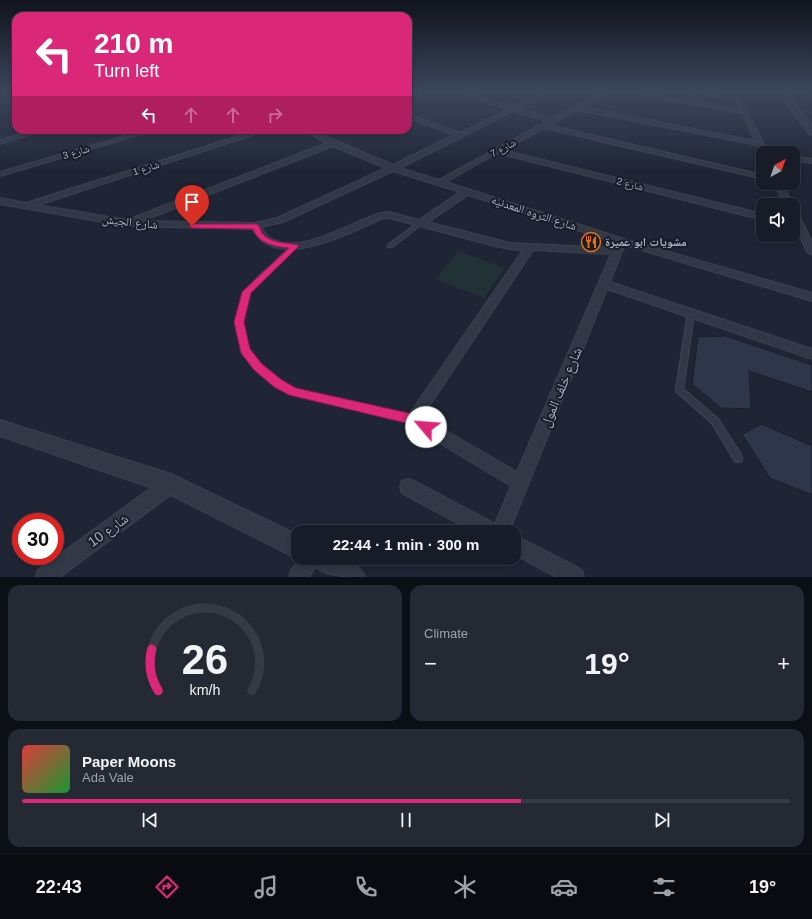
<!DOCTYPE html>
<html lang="en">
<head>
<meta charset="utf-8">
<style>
  body { margin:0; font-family:Arial,"Noto Naskh Arabic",sans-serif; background:#242934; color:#f1f3f6; height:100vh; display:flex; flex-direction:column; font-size:15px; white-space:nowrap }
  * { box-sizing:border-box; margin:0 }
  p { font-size:13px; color:#9ea1a8 }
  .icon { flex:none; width:22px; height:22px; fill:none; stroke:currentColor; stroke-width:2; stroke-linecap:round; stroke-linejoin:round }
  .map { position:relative; height:577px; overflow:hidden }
  .details { display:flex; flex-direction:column; gap:8px; padding:8px; background:#0d0f16; flex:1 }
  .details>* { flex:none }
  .top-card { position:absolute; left:12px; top:12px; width:400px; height:122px; border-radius:12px; box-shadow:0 2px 6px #0003,0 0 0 1px #363a45; background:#db2777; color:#fff; overflow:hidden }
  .needle { width:26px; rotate:40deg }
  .fabs { position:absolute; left:756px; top:146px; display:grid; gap:8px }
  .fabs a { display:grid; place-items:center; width:44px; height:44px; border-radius:8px; background:#171c28; box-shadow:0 2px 6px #0003,0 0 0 1px #363a45; font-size:20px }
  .speed { position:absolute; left:12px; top:513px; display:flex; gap:8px; font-size:20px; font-weight:700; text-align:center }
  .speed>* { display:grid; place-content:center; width:52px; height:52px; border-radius:50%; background:#171c28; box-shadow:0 2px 6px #0003,0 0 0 1px #363a45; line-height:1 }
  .speed .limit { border:6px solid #d22; background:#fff; color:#111 }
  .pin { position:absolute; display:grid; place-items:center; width:34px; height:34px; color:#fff; margin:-41px -17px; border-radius:50% 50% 50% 0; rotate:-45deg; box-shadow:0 0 4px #0007 }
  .pin .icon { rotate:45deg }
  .me { position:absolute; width:44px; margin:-22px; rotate:297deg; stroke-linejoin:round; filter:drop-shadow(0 0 3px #0008) }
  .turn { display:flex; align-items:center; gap:14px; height:84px; padding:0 16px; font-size:18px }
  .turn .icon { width:52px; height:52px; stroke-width:2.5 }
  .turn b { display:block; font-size:28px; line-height:34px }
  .lanes { display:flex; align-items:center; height:38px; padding:0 16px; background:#0003; justify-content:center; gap:20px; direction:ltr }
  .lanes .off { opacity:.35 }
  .big { font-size:30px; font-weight:700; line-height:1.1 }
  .details .card { flex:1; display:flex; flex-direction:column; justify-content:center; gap:6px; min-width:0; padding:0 14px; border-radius:12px; background:#242934 }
  .details .dial { align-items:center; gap:0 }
  .dial svg { height:104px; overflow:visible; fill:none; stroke:#363a45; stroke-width:7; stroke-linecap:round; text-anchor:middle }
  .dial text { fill:#f1f3f6; stroke:none }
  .song { display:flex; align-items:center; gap:12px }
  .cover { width:48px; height:48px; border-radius:6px; background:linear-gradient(135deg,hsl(0 70% 55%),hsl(130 70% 35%)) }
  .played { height:4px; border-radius:2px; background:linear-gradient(90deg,#db2777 65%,#363a45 65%) }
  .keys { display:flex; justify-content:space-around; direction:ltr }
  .heat { display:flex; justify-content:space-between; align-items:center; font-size:22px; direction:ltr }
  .details .tiles { flex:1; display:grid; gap:8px; grid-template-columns:1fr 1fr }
  .card:last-child { grid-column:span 2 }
  .trip { position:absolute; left:291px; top:525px; width:230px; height:40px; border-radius:12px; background:#171c28; box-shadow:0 2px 6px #0003,0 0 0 1px #363a45; font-weight:700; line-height:40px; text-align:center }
  .menu { display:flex; height:64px; justify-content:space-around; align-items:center; background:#090b10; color:#9ea1a8 }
  .menu .icon { width:28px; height:28px }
  .menu .current { color:#db2777 }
  .menu b { font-size:18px; color:#f1f3f6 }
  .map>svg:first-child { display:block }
  .green { fill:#213136 }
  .building { fill:#2e3649; stroke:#1a1f2c }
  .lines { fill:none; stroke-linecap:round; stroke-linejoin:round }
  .service-casing { stroke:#3c414f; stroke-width:2.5 }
  .minor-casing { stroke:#3c414f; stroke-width:2 }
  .tertiary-casing { stroke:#3c414f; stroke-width:2 }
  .service { fill:#323846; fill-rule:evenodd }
  .minor { fill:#323846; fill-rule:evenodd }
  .tertiary { fill:#323846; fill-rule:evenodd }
  .route { fill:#db2777; stroke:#8e194d }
  .labels { text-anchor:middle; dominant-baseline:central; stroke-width:4; stroke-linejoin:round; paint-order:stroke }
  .far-street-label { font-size:10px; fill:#acb2c3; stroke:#181d2a }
  .street-label { font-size:12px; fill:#acb2c3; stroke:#181d2a }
  .poi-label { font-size:12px; font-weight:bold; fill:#acb2c3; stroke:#181d2a; text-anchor:start }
  .near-street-label { font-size:14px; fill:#acb2c3; stroke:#181d2a }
</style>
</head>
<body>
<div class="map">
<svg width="812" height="577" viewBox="0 0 812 577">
  <rect width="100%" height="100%" fill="#1f2535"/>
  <path class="green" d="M 459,251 L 505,268 L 484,298 L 435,279 Z"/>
  <path class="building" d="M 726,336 L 812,365 L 812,392 L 749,371 L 751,409 L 721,408 L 692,384 L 698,337 Z
    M 762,424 L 812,446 L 812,495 L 770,478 L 742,434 Z"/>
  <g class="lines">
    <defs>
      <path id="service" d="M 696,91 L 718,94 L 719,95 L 718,96 L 698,93 L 694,103 L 691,104 Z
        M 419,222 L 421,222 L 423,223 L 392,247 L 388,247 L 388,245 Z
        M 293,245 L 295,245 L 297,246 L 250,292 C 233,329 247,357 278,379 C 283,383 288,386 294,389 C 302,393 320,395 329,397 C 357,403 385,410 413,416 L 416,417 L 417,419 L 416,421 L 413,422 L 291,394 L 268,379 L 258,370 L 249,360 L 242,348 L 238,336 L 237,323 L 239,308 L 243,295 L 246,290 L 257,278 Z
        M 691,311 L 693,312 L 694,313 L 683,389 L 718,419 L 741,455 L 742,458 L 741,461 L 738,462 L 735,461 L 712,423 L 677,392 L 676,390 L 688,313 L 689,312 Z"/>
      <path id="minor" d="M 455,91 L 464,91 L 513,107 L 545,91 L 553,91 L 519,108 L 552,119 L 594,97 L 576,91 L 587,91 L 599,94 L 604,91 L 612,91 L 583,107 L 755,141 L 742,113 L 618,91 L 632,91 L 740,109 L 731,91 L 737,91 L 768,153 L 761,155 L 757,145 L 578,110 L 549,125 L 763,175 L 763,179 L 544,128 L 503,150 L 763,214 L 763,220 L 497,153 L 446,182 L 624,239 L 812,293 L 812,301 L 618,243 L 468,195 L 428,222 L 510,243 L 614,248 L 616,245 L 622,245 L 624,247 L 610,282 L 812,349 L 812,359 L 607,289 L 509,532 L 474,532 L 402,493 L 400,487 L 402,481 L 408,479 L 414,481 L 495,524 L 511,486 L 408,424 L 406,419 L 523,250 L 510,249 L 491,245 L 389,218 L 383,218 C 353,232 292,264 262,241 C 258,238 255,232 252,229 L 126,226 L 0,204 L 0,198 L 26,203 L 258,130 L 268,130 L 38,205 L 127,220 L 327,143 L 303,130 L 311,130 L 393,165 L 454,135 L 408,118 L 408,114 L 460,133 L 509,109 ZM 514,111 L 547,121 L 439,180 L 400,168 ZM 333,146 L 386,168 L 277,218 L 255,223 L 142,221 ZM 393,171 L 460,192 L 419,220 L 389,212 L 381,213 C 352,221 298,258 269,237 C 266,235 263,230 261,227 L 283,222 ZM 533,250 L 611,254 L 517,472 L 422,417 Z
        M 35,130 L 45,130 L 0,144 L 0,140 Z
        M 145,130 L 155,130 L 0,176 L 0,172 Z
        M 793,156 L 812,159 L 812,163 L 793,160 Z
        M 774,183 L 782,183 L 793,205 L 793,206 L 785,205 Z
        M 793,209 L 797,212 L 812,242 L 812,255 L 807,252 L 793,222 Z
        M 171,476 L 177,478 L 179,484 L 177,490 L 60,577 L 36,577 L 38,570 L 165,478 Z
        M 514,535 L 582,570 L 584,577 L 556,577 L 514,554 Z
        M 301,558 L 321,558 L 309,577 L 289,577 L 291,570 Z"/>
      <path id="tertiary" d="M 778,91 L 786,91 L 812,126 L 812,135 L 809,134 Z
        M 0,420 L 171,474 L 298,535 L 299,558 L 290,555 L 167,493 L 0,436 Z
        M 308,558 C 329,558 355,554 365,577 C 344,577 318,577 308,558 Z"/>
    </defs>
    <use href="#service" class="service-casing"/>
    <use href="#minor" class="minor-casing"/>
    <use href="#tertiary" class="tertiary-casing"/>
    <use href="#service" class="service"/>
    <use href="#minor" class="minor"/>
    <use href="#tertiary" class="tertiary"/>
  </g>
  <linearGradient id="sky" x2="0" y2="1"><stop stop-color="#11141d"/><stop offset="0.53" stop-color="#3c465c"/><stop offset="1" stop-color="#3c465c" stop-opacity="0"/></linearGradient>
  <rect width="812" height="172" fill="url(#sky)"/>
  <path class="route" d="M 190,224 L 256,224 L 258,225 C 260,227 261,231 262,233 C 271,244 286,242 298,245 L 299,246 L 251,293 L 244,322 L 250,349 L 262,364 L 282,380 L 296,388 L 413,414 L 431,423 L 433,427 L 431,431 L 426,432 L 410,424 L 289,395 L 274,387 L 254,370 L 241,353 L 234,322 L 242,292 L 289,248 C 274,247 258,243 253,229 L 192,228 L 189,226 Z"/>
  <defs>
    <symbol id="restaurant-ring" viewBox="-11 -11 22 22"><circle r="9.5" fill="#181d2a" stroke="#e8710a" stroke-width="1.5"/><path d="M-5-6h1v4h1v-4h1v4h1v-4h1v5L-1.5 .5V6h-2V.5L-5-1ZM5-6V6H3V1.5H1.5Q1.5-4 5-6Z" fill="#e8710a"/></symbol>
  </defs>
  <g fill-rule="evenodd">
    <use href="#restaurant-ring" x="580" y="231" width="22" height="22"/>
  </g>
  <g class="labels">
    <g class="far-street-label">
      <text transform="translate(503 148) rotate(-28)">شارع 7</text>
      <text transform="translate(76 152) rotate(-16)">شارع 3</text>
      <text transform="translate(146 168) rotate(-18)">شارع 1</text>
      <text transform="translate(630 184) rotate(14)">شارع 2</text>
    </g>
    <g class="street-label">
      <text transform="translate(534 213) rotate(18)">شارع الثروه المعدنيه</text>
      <text transform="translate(130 222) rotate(6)">شارع الجيش</text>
    </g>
    <g class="poi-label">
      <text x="605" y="242">مشويات ابو عميرة</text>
    </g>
    <g class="near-street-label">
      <text transform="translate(561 387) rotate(-67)">شارع خلف المول</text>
      <text transform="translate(108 530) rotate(-36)">شارع 10</text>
    </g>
  </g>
</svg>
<div class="fabs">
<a><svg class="needle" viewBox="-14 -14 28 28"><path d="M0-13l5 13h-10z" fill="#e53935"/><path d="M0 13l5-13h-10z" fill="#9ea1a8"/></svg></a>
<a><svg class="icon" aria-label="sound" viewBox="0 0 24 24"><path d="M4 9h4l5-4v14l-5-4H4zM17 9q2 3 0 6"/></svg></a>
</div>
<div class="speed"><div class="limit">30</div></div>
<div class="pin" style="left:192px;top:226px;background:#d93025"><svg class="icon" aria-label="arrive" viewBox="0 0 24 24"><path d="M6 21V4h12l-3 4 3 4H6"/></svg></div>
<svg class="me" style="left:426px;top:427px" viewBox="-20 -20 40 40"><circle r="19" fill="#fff"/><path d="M0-13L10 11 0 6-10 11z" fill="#db2777"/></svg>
<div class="trip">22:44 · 1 min · 300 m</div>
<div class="top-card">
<div class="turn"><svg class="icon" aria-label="left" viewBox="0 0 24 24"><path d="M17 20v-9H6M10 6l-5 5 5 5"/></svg><div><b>210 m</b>Turn left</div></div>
<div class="lanes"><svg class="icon" aria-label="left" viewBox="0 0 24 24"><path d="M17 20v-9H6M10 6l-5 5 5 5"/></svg><svg class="icon off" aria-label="ahead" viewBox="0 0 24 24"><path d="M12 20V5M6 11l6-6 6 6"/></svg><svg class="icon off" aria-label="ahead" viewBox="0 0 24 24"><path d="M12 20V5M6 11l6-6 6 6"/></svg><svg class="icon off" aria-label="right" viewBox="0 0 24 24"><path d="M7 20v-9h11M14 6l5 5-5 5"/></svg></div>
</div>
</div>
<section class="details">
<div class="tiles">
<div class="card dial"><svg viewBox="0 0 100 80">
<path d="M14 69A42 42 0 1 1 86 69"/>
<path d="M14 69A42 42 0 0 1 9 37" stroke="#db2777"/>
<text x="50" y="56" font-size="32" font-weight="700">26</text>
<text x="50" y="72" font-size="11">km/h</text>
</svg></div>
<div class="card"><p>Climate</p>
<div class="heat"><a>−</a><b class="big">19°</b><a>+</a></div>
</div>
<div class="card">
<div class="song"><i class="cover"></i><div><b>Paper Moons</b><p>Ada Vale</p></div></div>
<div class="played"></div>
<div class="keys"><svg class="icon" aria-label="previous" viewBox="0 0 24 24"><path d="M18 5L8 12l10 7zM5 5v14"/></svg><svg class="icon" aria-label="pause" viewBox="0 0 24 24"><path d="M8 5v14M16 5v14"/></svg><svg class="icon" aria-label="next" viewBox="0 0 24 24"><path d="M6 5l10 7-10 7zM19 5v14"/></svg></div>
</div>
</div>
</section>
<nav class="menu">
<b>22:43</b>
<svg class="icon current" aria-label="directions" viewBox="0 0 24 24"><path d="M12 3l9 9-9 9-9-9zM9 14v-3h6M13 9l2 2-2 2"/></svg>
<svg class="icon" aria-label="music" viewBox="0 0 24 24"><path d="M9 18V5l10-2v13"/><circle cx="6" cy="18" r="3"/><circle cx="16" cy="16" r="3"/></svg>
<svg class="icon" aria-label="phone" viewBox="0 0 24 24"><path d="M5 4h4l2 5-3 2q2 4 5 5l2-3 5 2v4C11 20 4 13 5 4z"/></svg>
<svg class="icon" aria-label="climate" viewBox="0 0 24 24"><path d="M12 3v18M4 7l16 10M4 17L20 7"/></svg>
<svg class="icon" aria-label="car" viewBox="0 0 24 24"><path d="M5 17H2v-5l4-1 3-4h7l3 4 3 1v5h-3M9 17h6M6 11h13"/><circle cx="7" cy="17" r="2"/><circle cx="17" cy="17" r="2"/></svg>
<svg class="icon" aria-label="filters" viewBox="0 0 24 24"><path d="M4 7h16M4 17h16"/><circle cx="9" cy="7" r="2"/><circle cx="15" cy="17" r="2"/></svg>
<b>19°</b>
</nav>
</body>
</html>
